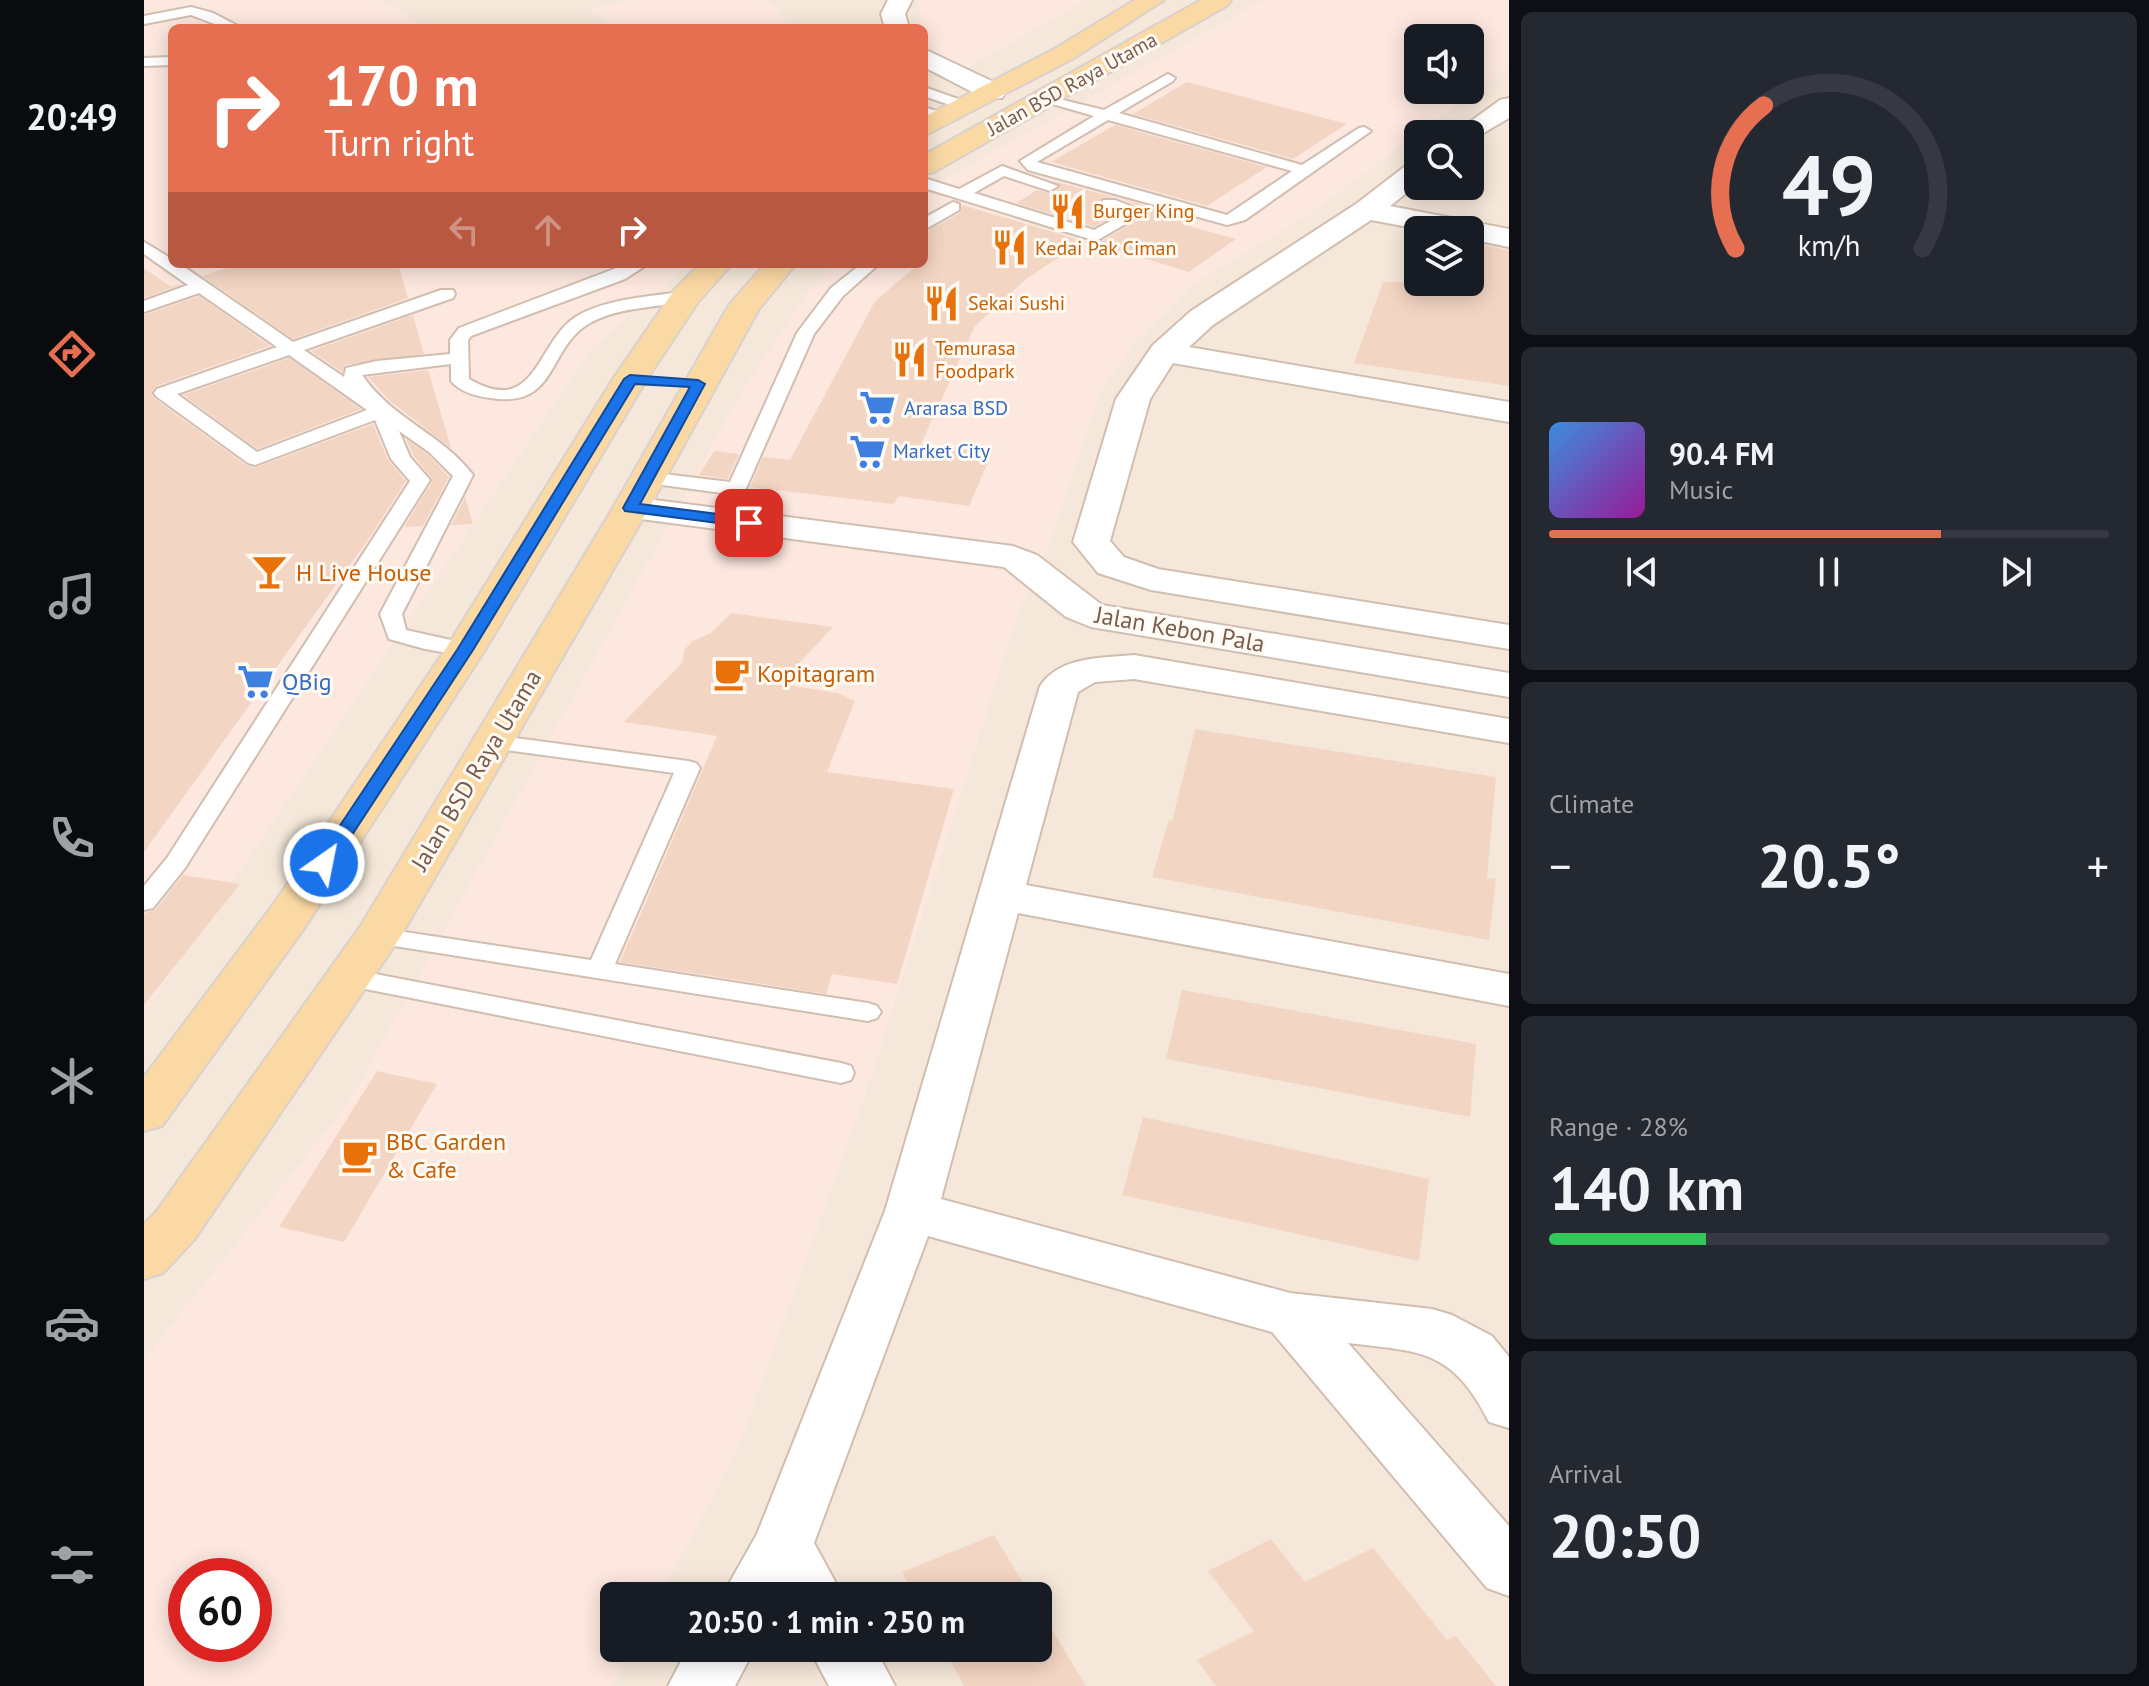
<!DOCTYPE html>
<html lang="en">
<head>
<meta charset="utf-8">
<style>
  body { margin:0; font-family:"PT Sans",sans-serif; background:#242831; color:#f1f3f6; height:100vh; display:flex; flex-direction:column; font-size:30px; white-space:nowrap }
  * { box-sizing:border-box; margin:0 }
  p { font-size:26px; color:#9ea1a6 }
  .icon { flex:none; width:44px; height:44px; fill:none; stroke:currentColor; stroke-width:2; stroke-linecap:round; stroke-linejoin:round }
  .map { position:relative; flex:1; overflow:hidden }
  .panel { display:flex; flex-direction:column; gap:12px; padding:12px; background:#0d0f14; width:640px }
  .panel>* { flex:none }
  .banner { position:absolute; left:24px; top:24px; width:760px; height:244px; border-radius:12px; box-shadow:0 4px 20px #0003; background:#e76f51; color:#fff; overflow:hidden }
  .controls { position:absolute; left:1260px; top:24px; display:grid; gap:16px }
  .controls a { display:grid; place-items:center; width:80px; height:80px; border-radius:12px; background:#171b24; box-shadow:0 4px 20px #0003; font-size:40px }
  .speed { position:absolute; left:24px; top:1558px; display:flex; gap:16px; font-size:40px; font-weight:700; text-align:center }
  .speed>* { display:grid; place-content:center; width:104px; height:104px; border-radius:50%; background:#171b24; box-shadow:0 4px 20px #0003; line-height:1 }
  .speed .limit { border:12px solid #d22; background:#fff; color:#111 }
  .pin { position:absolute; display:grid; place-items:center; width:68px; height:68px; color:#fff; margin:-34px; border-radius:16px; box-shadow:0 4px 12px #0006 }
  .me { position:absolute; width:88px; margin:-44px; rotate:33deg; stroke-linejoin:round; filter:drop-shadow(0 0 6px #0008) }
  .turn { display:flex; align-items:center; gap:28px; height:168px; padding:0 24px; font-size:36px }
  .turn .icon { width:104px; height:104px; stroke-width:2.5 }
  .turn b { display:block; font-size:56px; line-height:68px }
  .lanes { display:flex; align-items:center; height:76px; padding:0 24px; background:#0003; justify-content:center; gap:40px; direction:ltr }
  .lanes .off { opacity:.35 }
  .big { font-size:60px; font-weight:700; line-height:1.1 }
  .panel .card { flex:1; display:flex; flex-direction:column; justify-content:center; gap:12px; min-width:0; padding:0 28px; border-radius:12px; background:#242831 }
  .panel .dial { align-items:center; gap:0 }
  .dial svg { height:208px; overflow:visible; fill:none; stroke:#363941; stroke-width:7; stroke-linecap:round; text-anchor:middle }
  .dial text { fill:#f1f3f6; stroke:none }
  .song { display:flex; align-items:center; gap:24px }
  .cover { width:96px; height:96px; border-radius:12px; background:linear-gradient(135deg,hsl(210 70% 55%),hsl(300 70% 35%)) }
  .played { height:8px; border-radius:4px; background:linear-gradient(90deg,#e76f51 70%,#363941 70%) }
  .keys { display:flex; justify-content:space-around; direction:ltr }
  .heat { display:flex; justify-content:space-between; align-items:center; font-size:44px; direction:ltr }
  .charge { height:12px; border-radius:6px; background:linear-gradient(90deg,#34c759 28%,#363941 0) }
  .trip { position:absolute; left:456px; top:1582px; width:452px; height:80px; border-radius:12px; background:#171b24; box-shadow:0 4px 20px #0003; font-weight:700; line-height:80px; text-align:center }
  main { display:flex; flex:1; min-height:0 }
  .tab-bar { display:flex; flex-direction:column; width:144px; justify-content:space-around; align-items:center; background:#090b0e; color:#9ea1a6 }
  .tab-bar .icon { width:56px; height:56px }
  .tab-bar .current { color:#e76f51 }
  .tab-bar b { font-size:36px; color:#f1f3f6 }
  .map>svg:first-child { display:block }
  .residential { fill:#f5e8da; fill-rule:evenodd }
  .commercial { fill:#fde8e0; fill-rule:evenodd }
  .building { fill:#f3d5c3 }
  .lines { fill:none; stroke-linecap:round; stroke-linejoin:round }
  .lane-casing { stroke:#d1beb0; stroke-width:4 }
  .street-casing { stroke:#d1beb0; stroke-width:4 }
  .primary-casing { stroke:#dad1cd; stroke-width:4 }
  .lane { fill:#fff; fill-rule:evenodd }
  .street { fill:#fff; fill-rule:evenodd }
  .primary { fill:#fbd9a5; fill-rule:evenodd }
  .route { fill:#1a73e8; stroke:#114b97; stroke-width:2 }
  .labels { text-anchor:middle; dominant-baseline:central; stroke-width:6; stroke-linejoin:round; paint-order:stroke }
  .far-street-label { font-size:20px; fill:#7a5c4d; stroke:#fffaf3 }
  .far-food-label { font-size:20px; fill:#c56008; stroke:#fffaf3; text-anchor:start }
  .far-shop-label { font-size:20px; fill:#366cbe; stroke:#fffaf3; text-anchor:start }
  .food-label { font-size:24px; fill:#c56008; stroke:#fffaf3; text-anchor:start }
  .street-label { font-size:24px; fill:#7a5c4d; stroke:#fffaf3 }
  .shop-label { font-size:24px; fill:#366cbe; stroke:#fffaf3; text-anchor:start }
</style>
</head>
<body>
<main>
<nav class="tab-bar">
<b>20:49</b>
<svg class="icon current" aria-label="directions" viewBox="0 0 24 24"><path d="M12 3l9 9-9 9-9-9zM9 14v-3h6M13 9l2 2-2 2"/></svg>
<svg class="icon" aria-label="music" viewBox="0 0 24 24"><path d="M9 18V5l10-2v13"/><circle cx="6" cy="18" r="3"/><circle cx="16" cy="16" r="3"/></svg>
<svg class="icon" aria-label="phone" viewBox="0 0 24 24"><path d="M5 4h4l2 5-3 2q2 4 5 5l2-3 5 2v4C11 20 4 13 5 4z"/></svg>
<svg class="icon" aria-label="climate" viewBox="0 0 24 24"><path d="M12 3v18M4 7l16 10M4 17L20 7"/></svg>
<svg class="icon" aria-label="car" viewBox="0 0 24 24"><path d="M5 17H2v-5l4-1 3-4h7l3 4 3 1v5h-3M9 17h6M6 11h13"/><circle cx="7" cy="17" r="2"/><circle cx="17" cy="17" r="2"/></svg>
<svg class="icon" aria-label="filters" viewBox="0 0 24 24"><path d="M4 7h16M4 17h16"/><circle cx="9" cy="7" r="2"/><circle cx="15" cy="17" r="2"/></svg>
</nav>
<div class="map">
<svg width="1365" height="1686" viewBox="0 0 1365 1686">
  <rect width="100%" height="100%" fill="#fdf6ec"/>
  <path class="residential" d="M 0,0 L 1365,0 L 1365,1686 L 0,1686 ZM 28,28 L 780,28 L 780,264 L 28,264 ZM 1274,38 L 1326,38 L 1326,90 L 1274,90 ZM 1274,134 L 1326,134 L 1326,186 L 1274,186 ZM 1274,230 L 1326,230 L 1326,282 L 1274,282 ZM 42,1576 L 110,1576 L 110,1644 L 42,1644 ZM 470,1596 L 894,1596 L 894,1648 L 470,1648 Z"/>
  <path class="commercial" d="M 0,0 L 237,0 L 284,28 L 28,28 L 28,264 L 545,264 L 447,349 L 0,1013 Z
    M 491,0 L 622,0 L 648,28 L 472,28 L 445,9 Z
    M 774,0 L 942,0 L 821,69 L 797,59 L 781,41 Z
    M 1119,0 L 1365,0 L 1365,66 L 1162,216 L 1050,284 L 992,341 L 956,392 L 904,547 L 873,616 L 721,1095 L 592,1453 L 516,1596 L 470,1596 L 470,1648 L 488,1648 L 468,1686 L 0,1686 L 0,1360 L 206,1101 L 597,394 L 666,290 L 691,264 L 780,264 L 780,191 ZM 1274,38 L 1326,38 L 1326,90 L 1274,90 ZM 42,1576 L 110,1576 L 110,1644 L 42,1644 Z"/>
  <path class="building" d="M 1043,82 L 1203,124 L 1149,159 L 989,114 Z
    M 971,125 L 1123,167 L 1063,206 L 907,162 Z
    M 909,181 L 970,197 L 957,198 L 956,206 L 973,214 L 950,227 L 872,203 L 893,190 L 908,194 L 917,187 Z
    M 974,198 L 1046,218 L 1037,224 L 1092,239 L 1045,272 L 953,244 L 1005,213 L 1003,209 Z
    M 818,205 L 940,241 L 882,279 L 831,326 L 777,444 L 848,453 L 825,506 L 754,496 L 750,504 L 606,487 L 619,457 L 646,460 L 731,301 L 775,264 L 780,264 L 780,233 L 816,213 Z
    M 1338,245 L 1365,250 L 1365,386 L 1210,363 L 1239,282 L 1266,282 L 1274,271 L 1274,282 L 1326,282 L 1326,253 L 1332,254 Z
    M 94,264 L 254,264 L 264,298 L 149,339 L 58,276 Z
    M 0,268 L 26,286 L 38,284 L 0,298 Z
    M 55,296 L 126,346 L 12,386 L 7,393 L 11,399 L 102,465 L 110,468 L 229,424 L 244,460 L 262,481 L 226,537 L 0,852 L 0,315 Z
    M 269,315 L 280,354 L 201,365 L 198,372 L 167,351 Z
    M 145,358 L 217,409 L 113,449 L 39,395 Z
    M 284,370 L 307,448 L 246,401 L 224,377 Z
    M 262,439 L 283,454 L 305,477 L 279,526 L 260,527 L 289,480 L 269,455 Z
    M 570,451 L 595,454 L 584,479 L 555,475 Z
    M 321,497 L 329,524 L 307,525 Z
    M 587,613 L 689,627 L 636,684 L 694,693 L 711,701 L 683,772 L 810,789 L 753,984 L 688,974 L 682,994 L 476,962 L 573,736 L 480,722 L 539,662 L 540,650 L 549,641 L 567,633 Z
    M 1051,729 L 1352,777 L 1343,878 L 1352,879 L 1345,940 L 1008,877 L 1025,820 L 1028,821 Z
    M 39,875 L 96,884 L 0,1005 L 0,913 L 11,910 Z
    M 1038,990 L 1332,1044 L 1326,1117 L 1022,1059 Z
    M 233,1071 L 293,1084 L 200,1242 L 135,1227 Z
    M 999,1117 L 1285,1179 L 1275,1261 L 978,1195 Z
    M 850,1535 L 887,1596 L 771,1596 L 758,1572 Z
    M 1127,1539 L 1161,1582 L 1229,1548 L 1303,1640 L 1312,1636 L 1352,1686 L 1072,1686 L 1053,1660 L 1110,1631 L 1064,1571 Z
    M 894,1607 L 942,1686 L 820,1686 L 799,1648 L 894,1648 Z"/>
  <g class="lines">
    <defs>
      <path id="lane" d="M 47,7 L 69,13 L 98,28 L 81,28 L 47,15 L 0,24 L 0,16 Z
        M 28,57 L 28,65 L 0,66 L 0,58 Z
        M 1024,74 L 1031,78 L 1029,81 L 975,113 L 1158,165 L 1215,128 L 1220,127 L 1227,131 L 1101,220 L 1083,225 L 884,170 L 876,161 L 950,116 L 898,101 L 898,95 L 960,110 ZM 964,120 L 1148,171 L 1083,215 L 893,162 Z
        M 780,87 L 828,104 L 830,107 L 823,111 L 780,96 Z
        M 780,107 L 805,115 L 807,118 L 800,122 L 780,116 Z
        M 858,166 L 914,186 L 906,191 L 860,176 L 830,193 L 950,230 L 981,213 L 959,206 L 959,200 L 971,200 L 1002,212 L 952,241 L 780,188 L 780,178 L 815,189 Z
        M 809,202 L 815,204 L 815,210 L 780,230 L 780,218 Z
        M 0,242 L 28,259 L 28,264 L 36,264 L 149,342 L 297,290 L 309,290 L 311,294 L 309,298 L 160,350 L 200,377 L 202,368 L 233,361 L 306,354 L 306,340 L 315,328 L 483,264 L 504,264 L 481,279 L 327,336 L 324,340 L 325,379 C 393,419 392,341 433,316 C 464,298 507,297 542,291 L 550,296 L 548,300 C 515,308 476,306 446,323 C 402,348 415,409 346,398 C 332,396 316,392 307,381 L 307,364 L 218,375 C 249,420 297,433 329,475 L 258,614 L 262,630 L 329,645 L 332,650 L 321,656 L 281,649 L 245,639 L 236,614 L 309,476 L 285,452 L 255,431 L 266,457 L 286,480 L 41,868 L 9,908 L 0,910 L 0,886 L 23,858 L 266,481 L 247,459 L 231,420 L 111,465 L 104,463 L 13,397 L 10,393 L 13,389 L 133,347 L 55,293 L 0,312 L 0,301 L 44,285 L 0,254 ZM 145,355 L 223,410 L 113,452 L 33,394 Z
        M 717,264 L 735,264 L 699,296 L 670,334 L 600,493 L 593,495 L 496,482 L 493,478 L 503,472 L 586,482 L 653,333 L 687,288 Z
        M 349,735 L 544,761 L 552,763 L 556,768 L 471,964 L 724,1003 L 733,1006 L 737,1012 L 733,1018 L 724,1021 L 225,942 L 221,936 L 225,930 L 234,928 L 447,960 L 530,773 L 341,747 L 338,742 L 341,737 Z
        M 205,969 L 697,1063 L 707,1066 L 710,1073 L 707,1080 L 697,1083 L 196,984 L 192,978 L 196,972 Z"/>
      <path id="street" d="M 744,0 L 768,0 L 761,14 L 765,28 L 741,28 L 737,14 Z
        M 780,49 L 858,86 L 862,92 L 858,98 L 840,98 L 780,67 Z
        M 1365,98 L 1365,118 L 1326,141 L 1326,134 L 1309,134 L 1356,100 Z
        M 1274,162 L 1274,184 L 1246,206 L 1365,229 L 1365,247 L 1326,239 L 1326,230 L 1280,230 L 1227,220 L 1069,325 L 1045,347 L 1365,402 L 1365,422 L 1029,363 L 1006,399 L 966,541 L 980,557 L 1014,569 L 1365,625 L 1365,649 L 1007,590 L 954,573 L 929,542 L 972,399 L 1009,345 L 1047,311 L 1212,204 L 1264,164 Z
        M 487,497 L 869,546 L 893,555 L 958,605 L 1365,673 L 1365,697 L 947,627 L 922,617 L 860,567 L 474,516 L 469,508 L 474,500 Z
        M 990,655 L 1365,719 L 1365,743 L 990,679 L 951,682 L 934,692 L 882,885 L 1365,974 L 1365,1006 L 874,913 L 797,1199 L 1146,1293 L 1288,1309 L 1308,1315 L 1348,1336 L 1365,1357 L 1365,1428 L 1345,1422 C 1308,1349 1278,1352 1204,1343 L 1365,1526 L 1365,1596 L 1343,1588 L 1128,1332 L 784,1236 L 670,1543 L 699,1596 L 578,1596 L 613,1534 L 741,1211 L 896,686 C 916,656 958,658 990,655 Z
        M 544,1648 L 611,1648 L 591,1686 L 524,1686 Z
        M 665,1648 L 731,1648 L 751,1686 L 685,1686 Z"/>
      <path id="primary" d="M 991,0 L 1020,0 L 930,58 L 780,136 L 780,117 L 912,48 Z
        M 1057,0 L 1087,0 L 1084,5 L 790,172 L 780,174 L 780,155 Z
        M 556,264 L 588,264 L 554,302 L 503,379 L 341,650 L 161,927 L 18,1126 L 0,1131 L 0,1077 L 129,905 L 301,650 L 469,379 L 531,289 Z
        M 621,264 L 652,264 L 615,309 L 505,508 L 257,936 L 50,1240 L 19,1273 L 0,1279 L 0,1224 L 12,1212 L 216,927 L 469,508 L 585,305 Z"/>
    </defs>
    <use href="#lane" class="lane-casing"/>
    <use href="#street" class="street-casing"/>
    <use href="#primary" class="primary-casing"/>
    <use href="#lane" class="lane"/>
    <use href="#street" class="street"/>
    <use href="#primary" class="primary"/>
  </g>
  <path class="route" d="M 486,375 L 554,380 L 561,384 L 496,504 L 605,518 L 613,523 L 605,527 L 481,511 L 479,508 L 546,387 L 491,384 L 329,650 L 187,867 L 173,867 L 171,863 L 313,650 L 480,379 Z"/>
  <defs>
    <symbol id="restaurant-bare" viewBox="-9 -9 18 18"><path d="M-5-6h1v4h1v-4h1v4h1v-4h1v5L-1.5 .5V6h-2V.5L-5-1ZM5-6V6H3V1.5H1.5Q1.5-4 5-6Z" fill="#e8710a" stroke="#fffaf3" stroke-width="2.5" paint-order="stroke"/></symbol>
    <symbol id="supermarket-bare" viewBox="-9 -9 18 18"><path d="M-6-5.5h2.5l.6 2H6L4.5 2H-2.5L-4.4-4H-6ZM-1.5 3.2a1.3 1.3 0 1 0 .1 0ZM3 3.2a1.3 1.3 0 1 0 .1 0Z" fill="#3f7fe0" stroke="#fffaf3" stroke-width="2.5" paint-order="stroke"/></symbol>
    <symbol id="bar-bare" viewBox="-9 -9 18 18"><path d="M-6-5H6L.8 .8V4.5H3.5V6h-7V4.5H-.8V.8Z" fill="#e8710a" stroke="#fffaf3" stroke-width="2.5" paint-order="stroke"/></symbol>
    <symbol id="cafe-bare" viewBox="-9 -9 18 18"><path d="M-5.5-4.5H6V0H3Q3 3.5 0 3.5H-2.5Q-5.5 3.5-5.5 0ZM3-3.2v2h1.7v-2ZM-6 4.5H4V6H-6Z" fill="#e8710a" stroke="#fffaf3" stroke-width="2.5" paint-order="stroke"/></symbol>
  </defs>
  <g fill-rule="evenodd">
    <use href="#restaurant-bare" x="898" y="186" width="51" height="51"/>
    <use href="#restaurant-bare" x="840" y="222" width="51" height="51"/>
    <use href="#restaurant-bare" x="772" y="278" width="51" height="51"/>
    <use href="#restaurant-bare" x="740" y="334" width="51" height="51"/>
    <use href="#supermarket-bare" x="708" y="382" width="51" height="51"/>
    <use href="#supermarket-bare" x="698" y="426" width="51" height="51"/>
    <use href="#bar-bare" x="100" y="546" width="51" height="51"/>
    <use href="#cafe-bare" x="562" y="648" width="51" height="51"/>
    <use href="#supermarket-bare" x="86" y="656" width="51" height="51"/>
    <use href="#cafe-bare" x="190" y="1130" width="51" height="51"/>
  </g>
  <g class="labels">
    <g class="far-street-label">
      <text transform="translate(928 84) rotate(-29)">Jalan BSD Raya Utama</text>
    </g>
    <g class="far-food-label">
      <text x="949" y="211">Burger King</text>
      <text x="891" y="248">Kedai Pak Ciman</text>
      <text x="824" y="303">Sekai Sushi</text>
      <text x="791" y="348">Temurasa<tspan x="791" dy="23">Foodpark</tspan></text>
    </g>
    <g class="far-shop-label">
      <text x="760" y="408">Ararasa BSD</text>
      <text x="749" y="451">Market City</text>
    </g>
    <g class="food-label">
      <text x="152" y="572">H Live House</text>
      <text x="613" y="673">Kopitagram</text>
      <text x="242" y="1141">BBC Garden<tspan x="242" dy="28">&amp; Cafe</tspan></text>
    </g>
    <g class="street-label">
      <text transform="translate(1036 629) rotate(10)">Jalan Kebon Pala</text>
      <text transform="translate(332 770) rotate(-59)">Jalan BSD Raya Utama</text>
    </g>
    <g class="shop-label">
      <text x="138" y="681">QBig</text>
    </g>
  </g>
</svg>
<div class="controls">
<a><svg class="icon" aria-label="sound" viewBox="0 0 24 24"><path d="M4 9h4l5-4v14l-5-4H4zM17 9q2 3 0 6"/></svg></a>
<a><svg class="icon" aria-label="search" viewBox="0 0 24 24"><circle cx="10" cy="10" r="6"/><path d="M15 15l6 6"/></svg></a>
<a><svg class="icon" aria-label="layers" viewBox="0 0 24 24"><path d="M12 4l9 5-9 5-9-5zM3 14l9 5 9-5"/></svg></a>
</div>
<div class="speed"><div class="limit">60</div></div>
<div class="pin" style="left:605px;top:523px;background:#d93025"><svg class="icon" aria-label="arrive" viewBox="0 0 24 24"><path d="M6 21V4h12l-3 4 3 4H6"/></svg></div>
<svg class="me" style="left:180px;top:863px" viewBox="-20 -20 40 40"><circle r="17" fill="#1a73e8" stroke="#fff" stroke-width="3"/><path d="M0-11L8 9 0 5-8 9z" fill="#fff"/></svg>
<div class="trip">20:50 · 1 min · 250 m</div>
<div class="banner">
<div class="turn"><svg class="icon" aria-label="right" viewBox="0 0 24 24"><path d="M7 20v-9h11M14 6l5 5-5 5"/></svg><div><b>170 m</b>Turn right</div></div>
<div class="lanes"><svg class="icon off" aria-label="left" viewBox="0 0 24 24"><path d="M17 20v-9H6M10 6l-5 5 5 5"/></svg><svg class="icon off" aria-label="ahead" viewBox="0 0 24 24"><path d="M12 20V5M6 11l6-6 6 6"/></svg><svg class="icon" aria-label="right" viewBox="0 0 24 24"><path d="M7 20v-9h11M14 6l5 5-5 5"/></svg></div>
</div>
</div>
<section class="panel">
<div class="card dial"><svg viewBox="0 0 100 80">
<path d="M14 69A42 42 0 1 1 86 69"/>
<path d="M14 69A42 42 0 0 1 25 14" stroke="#e76f51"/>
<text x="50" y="56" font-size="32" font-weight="700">49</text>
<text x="50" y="72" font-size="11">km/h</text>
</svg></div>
<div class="card">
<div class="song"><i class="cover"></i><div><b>90.4 FM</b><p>Music</p></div></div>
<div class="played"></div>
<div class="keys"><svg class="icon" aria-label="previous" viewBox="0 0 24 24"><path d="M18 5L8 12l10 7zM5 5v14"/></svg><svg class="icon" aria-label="pause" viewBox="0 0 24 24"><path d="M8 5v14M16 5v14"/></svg><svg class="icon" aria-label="next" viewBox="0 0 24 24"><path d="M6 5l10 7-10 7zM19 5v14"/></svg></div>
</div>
<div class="card"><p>Climate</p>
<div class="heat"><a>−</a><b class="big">20.5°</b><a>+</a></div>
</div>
<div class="card"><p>Range · 28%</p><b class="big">140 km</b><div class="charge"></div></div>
<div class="card"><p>Arrival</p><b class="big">20:50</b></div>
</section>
</main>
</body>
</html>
